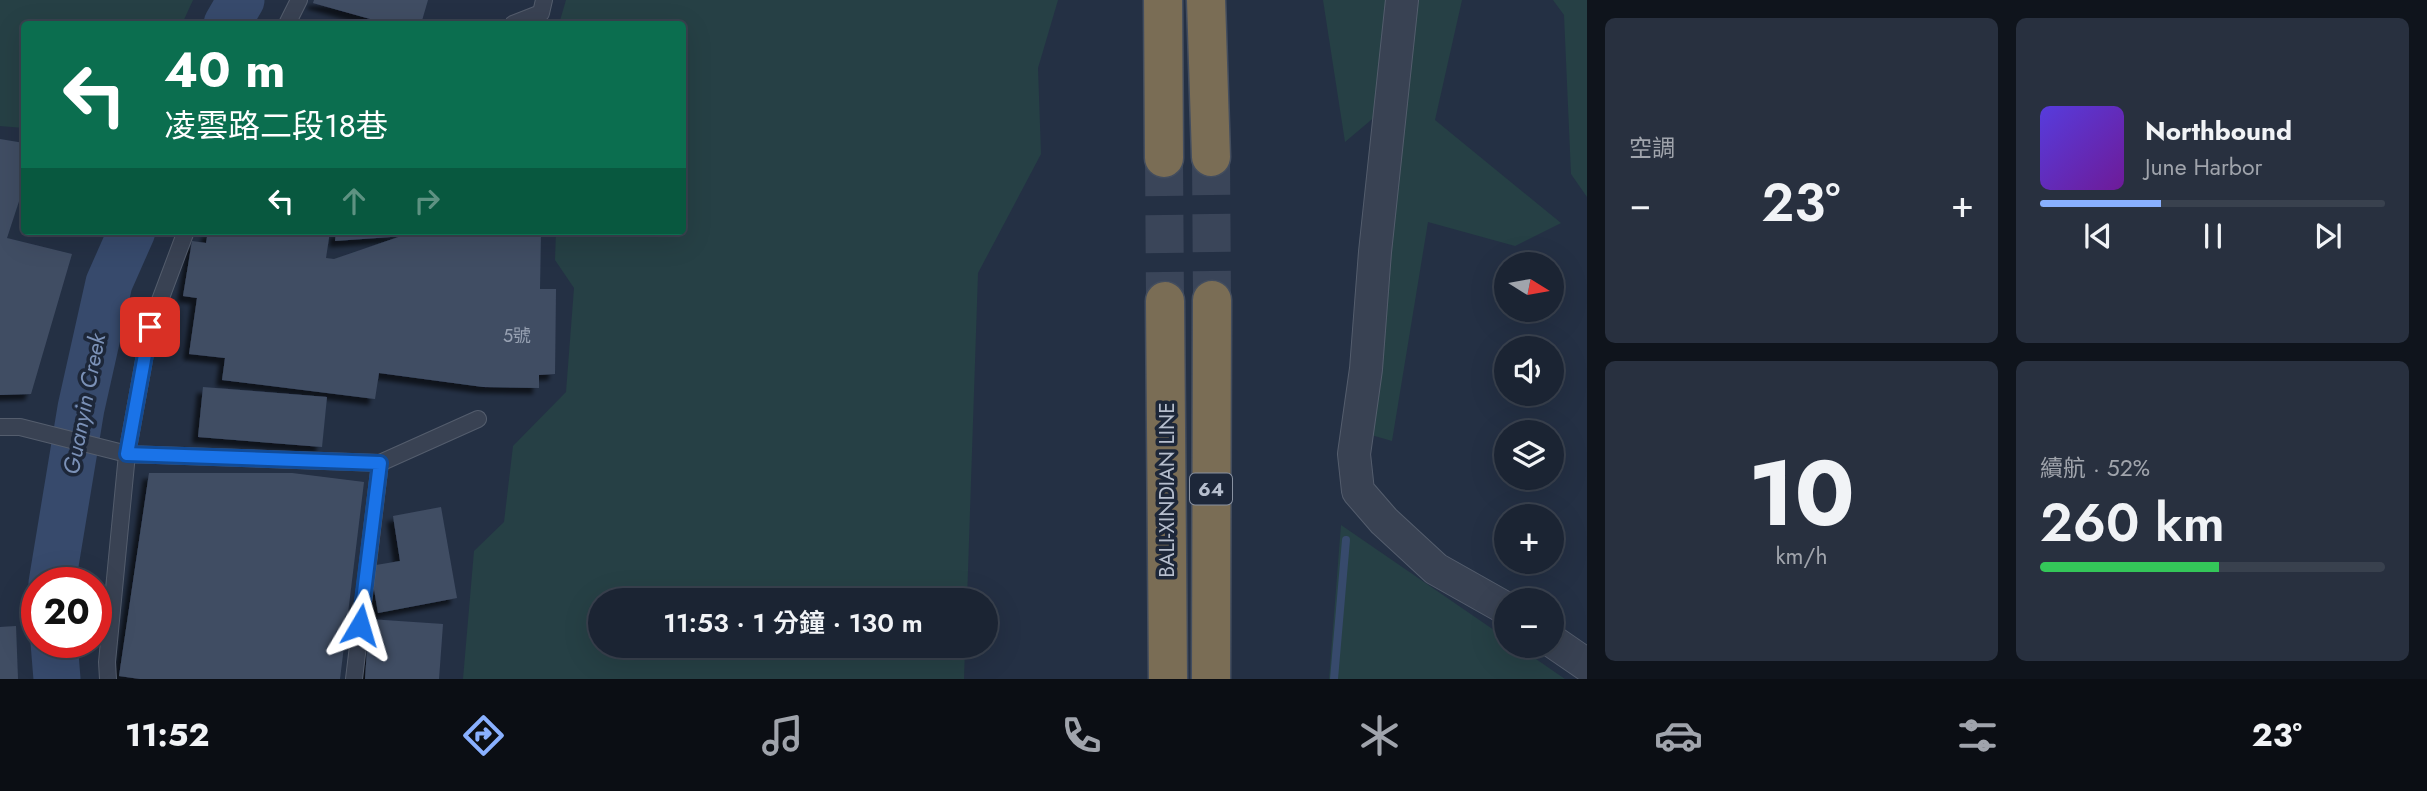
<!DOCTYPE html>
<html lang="zh-TW">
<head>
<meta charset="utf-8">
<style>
  body { margin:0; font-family:Jost,"Noto Sans TC",sans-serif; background:#28303f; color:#f1f3f6; height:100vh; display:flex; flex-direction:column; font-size:26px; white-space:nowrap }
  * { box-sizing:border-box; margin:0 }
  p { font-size:23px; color:#a0a4ac }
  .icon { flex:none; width:38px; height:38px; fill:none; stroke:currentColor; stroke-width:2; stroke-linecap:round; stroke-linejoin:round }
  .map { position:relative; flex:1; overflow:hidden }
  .panel { display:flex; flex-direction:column; gap:18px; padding:18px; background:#0f141c; width:840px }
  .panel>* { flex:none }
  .top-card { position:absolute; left:21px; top:21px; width:665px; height:214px; border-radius:7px; box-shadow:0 7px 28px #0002,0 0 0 2px #39414e; background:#0b6e4f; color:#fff; overflow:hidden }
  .needle { width:46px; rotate:101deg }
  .controls { position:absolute; left:1494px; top:252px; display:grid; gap:14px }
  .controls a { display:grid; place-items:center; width:70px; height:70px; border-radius:50%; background:#1b2433; box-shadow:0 7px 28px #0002,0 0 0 2px #39414e; font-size:35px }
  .speed { position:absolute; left:21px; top:567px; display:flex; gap:14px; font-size:35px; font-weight:700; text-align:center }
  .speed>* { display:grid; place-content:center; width:91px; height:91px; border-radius:50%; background:#1b2433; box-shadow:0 7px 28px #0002,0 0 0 2px #39414e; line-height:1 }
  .speed .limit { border:10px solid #d22; background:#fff; color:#111 }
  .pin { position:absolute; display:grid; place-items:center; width:60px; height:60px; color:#fff; margin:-30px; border-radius:14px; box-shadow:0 4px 10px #0006 }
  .me { position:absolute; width:77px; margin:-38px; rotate:7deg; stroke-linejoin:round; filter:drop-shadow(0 0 5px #0008) }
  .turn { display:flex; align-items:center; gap:24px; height:147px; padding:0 28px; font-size:32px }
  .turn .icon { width:91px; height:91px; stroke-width:2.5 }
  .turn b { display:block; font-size:49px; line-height:60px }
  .lanes { display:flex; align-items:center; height:66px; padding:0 28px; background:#0003; justify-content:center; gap:35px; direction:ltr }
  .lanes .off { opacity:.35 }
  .big { font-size:52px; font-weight:600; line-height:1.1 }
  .panel .tile { flex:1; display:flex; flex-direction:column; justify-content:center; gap:10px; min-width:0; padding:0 24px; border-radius:10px; background:#28303f }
  .panel .dial { align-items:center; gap:0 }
  .dial b { font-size:91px; line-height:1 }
  .song { display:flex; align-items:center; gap:21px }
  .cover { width:84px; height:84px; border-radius:10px; background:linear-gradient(135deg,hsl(250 70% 55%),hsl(280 70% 35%)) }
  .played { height:7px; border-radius:4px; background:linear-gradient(90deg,#89b0ff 35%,#39414e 35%) }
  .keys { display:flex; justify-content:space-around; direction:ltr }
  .heat { display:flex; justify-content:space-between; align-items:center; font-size:38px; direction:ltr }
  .charge { height:10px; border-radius:5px; background:linear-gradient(90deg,#34c759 52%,#39414e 0) }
  .panel .tiles { flex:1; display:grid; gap:18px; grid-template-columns:repeat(2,1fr) }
  .trip { position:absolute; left:588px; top:588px; width:410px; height:70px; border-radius:35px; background:#1b2433; box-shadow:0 7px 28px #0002,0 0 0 2px #39414e; font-weight:600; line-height:70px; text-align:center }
  .tab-bar { display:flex; height:112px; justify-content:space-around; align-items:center; background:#0b0e14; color:#a0a4ac }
  .tab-bar .icon { width:49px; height:49px }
  .tab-bar .on { color:#89b0ff }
  .tab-bar b { font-size:32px; color:#f1f3f6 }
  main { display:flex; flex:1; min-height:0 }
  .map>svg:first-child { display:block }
  .green { fill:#264045 }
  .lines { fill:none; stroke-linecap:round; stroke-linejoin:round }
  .stream { stroke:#374a6c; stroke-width:8 }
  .river { stroke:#374a6c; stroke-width:47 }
  .building { fill:#404d64; filter:url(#shadow) }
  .highway-tunnel { stroke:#3a4559; stroke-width:38; stroke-dasharray:38 19; stroke-linecap:butt }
  .lane-casing { stroke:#545d6d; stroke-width:18 }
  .street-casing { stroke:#545d6d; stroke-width:34 }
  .highway-casing { stroke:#434d5e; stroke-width:41 }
  .lane { stroke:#394253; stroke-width:16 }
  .street { stroke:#394253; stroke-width:32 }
  .highway { stroke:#7a6d55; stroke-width:38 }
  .route-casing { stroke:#114b97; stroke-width:18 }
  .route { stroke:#1a73e8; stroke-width:12 }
  .labels { text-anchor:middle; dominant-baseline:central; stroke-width:7; stroke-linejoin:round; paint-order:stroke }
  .number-label { font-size:18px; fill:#98a2b3 }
  .shield { fill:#1d2739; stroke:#8891a1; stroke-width:2 }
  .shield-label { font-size:19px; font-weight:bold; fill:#b6becd }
  .street-label { font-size:21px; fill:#b6becd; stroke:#1d2739 }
  .water-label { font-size:23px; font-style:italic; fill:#7b91b7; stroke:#1d2739 }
</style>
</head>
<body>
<main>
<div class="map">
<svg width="1587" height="679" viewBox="0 0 1587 679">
  <defs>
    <filter id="shadow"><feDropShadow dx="-6" dy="6" stdDeviation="2" flood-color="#0009"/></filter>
  </defs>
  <rect width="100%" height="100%" fill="#243044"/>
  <path class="green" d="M 0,0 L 193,0 L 182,24 L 24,24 L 24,128 L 0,126 Z
    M 566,0 L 1058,0 L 1038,68 L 1041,154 L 978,273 L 967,600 L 600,600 L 600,646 L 965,646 L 964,679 L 463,679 L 474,551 L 504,522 L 513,446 L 566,392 L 574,288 L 555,260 L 556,231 L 682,231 L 682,24 L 559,24 Z
    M 1323,0 L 1462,0 L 1435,120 L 1561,223 L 1515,246 L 1428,222 L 1392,441 L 1361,432 L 1409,88 L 1345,142 Z
    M 1553,0 L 1587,0 L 1587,197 L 1571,174 L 1564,15 Z
    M 1341,525 L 1507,639 L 1507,646 L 1517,646 L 1565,679 L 1329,679 Z"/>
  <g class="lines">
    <path class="stream" d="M 1334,679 L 1346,540"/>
    <path class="river" d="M 227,24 L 241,0
      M 52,583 L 81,408 L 109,283 L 132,231
      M 54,642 L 57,679"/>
  </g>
  <path class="building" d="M 314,0 L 428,0 L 421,24 L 388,24 L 313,3 Z
    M 0,139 L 24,143 L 24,186 L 7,238 L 72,254 L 31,394 L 0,395 Z
    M 208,231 L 330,231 L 326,258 L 334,259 L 416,231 L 541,231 L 540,289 L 556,289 L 555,374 L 539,375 L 539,388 L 483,387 L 379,373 L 375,399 L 222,380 L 225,358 L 189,354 L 197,298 L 183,296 L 192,241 L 206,243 Z
    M 336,231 L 409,231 L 409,232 L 391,237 L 335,241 Z
    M 203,387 L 327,397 L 322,447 L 198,437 Z
    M 149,473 L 292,473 L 364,482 L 340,679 L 140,679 L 119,676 Z
    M 441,507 L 457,598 L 378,613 L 370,566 L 400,561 L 393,516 Z
    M 369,619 L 443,624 L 439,679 L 365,679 Z
    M 16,626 L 18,679 L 0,679 L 0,627 Z"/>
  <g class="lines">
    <path class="highway-tunnel" d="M 1211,157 L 1212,300
      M 1164,158 L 1165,301"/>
    <defs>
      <path id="lane" d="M 287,24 L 299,0
        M 513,24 L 541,13 L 544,0
        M 0,427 L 20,427 L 127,454 L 380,463 L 478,419
        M 108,679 L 107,662 L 127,454 L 150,327 L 186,231
        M 354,679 L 380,463"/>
      <path id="street" d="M 1402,0 L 1375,252 L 1366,369 L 1354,454 L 1358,491 L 1384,521 L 1436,569 L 1507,609
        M 1552,641 L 1587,665"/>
      <path id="highway" d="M 1163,0 L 1164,158
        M 1206,0 L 1211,157
        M 1165,301 L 1168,679
        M 1211,679 L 1212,300"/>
    </defs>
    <use href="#lane" class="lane-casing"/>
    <use href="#street" class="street-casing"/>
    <use href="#highway" class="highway-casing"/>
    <use href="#lane" class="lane"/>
    <use href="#street" class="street"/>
    <use href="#highway" class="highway"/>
  </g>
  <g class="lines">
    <defs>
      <path id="route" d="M 150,327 L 127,454 L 380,463 L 360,625"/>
    </defs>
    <use href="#route" class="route-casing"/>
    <use href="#route" class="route"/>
  </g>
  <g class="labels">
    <g class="number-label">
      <text x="517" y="336">5號</text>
    </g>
    <rect class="shield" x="1190" y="473.5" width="42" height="31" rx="5"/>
    <g class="shield-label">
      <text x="1211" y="489">64</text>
    </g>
    <g class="street-label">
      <text transform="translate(1167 490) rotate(-90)">BALI-XINDIAN LINE</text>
    </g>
    <g class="water-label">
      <text transform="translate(84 404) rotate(-79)">Guanyin Creek</text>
    </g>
  </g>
</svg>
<div class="controls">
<a><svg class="needle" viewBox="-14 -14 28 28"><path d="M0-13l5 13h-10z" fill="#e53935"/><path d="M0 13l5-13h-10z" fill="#a0a4ac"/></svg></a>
<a><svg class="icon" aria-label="sound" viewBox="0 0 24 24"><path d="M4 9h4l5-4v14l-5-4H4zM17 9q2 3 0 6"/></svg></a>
<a><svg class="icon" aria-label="layers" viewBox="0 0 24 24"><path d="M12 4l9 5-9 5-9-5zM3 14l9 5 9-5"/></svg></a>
<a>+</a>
<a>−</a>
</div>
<div class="speed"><div class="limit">20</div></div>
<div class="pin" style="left:150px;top:327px;background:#d93025"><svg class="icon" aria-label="arrive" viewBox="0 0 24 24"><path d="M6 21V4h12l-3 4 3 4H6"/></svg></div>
<svg class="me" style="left:360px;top:625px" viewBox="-20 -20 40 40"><path d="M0-17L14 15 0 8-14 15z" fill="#1a73e8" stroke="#fff" stroke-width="4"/></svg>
<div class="trip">11:53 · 1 分鐘 · 130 m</div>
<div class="top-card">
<div class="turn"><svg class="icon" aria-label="left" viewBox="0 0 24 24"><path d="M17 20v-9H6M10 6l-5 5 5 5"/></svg><div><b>40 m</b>凌雲路二段18巷</div></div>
<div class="lanes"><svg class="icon" aria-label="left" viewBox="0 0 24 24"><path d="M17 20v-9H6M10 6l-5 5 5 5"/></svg><svg class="icon off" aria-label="ahead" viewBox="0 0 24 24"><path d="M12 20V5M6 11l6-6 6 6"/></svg><svg class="icon off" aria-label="right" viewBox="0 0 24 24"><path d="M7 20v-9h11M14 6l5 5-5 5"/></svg></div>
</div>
</div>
<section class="panel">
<div class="tiles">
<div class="tile"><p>空調</p>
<div class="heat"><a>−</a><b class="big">23°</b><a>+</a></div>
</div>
<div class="tile">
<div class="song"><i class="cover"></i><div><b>Northbound</b><p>June Harbor</p></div></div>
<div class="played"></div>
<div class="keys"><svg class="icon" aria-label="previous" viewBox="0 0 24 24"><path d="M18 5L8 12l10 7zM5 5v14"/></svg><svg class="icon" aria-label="pause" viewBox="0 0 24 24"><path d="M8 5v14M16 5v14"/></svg><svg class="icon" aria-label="next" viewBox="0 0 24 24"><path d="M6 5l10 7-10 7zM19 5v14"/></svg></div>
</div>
<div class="tile dial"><b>10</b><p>km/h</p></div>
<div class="tile"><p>續航 · 52%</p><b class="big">260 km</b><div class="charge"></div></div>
</div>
</section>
</main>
<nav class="tab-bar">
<b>11:52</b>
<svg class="icon on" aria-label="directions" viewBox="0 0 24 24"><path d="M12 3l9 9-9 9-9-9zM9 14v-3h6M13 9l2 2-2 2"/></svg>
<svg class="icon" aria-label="music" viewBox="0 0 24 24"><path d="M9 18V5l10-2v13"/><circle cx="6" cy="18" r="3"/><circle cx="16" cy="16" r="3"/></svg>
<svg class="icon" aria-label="phone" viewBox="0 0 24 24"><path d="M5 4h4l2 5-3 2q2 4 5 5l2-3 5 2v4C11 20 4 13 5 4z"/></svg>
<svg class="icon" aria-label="climate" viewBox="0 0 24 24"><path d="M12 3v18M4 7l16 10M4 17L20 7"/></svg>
<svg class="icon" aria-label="car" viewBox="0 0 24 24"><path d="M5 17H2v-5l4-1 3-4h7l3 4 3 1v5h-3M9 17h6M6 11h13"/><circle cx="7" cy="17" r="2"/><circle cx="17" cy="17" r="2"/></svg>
<svg class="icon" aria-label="filters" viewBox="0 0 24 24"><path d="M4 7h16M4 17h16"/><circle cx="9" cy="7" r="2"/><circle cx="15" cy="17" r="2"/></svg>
<b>23°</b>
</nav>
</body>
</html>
